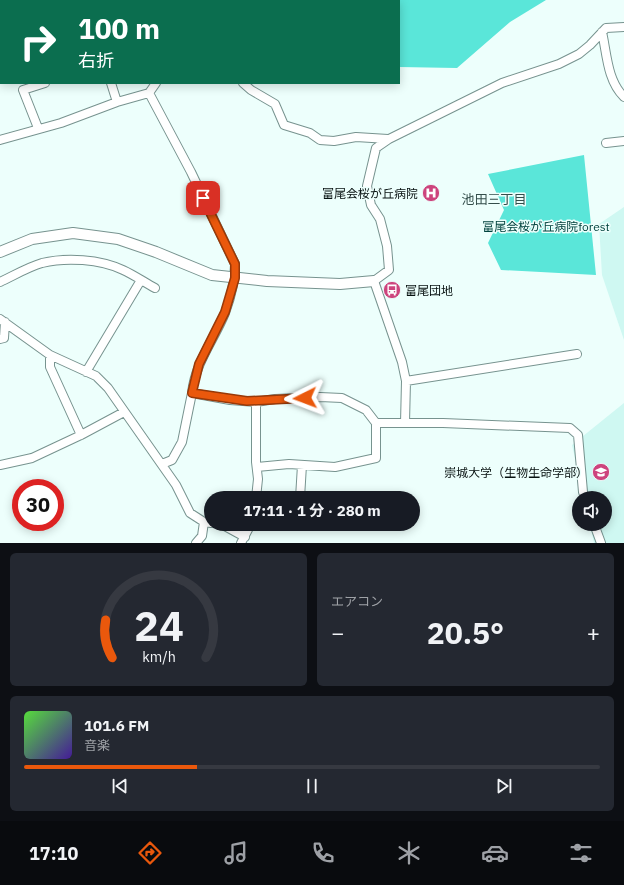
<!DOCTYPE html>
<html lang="ja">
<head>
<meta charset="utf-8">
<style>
  body { margin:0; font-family:"IBM Plex Sans","Noto Sans JP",sans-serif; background:#242831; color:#f1f3f6; height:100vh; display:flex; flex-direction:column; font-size:15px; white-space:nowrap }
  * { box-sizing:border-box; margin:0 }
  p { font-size:13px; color:#9ea1a6 }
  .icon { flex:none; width:22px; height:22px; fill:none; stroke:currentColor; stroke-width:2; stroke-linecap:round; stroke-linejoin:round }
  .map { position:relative; height:543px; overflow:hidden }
  .drawer { display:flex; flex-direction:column; gap:10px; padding:10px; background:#0d0f14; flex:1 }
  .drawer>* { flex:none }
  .hud { position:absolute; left:0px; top:0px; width:400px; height:84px; box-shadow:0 2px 10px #0003; background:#0b6e4f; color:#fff; overflow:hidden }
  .controls { position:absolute; left:572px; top:491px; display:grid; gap:8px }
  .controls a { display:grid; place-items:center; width:40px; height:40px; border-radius:50%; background:#171b24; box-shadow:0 2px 10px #0003; font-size:20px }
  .speed { position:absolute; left:12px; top:479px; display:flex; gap:8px; font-size:20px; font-weight:700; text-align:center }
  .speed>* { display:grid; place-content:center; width:52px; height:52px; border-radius:50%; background:#171b24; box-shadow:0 2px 10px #0003; line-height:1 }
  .speed .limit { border:6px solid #d22; background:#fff; color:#111 }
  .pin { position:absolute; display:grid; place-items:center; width:34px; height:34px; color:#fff; margin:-17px; border-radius:8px; box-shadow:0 2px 6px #0006 }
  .me { position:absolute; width:44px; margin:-22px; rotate:267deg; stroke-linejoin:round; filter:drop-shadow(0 0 3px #0008) }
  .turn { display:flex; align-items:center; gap:14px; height:84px; padding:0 12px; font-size:18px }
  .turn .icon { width:52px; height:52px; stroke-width:2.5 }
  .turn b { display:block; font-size:28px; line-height:34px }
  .big { font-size:30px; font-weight:700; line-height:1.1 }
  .drawer .widget { flex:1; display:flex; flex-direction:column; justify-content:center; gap:6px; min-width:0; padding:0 14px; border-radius:6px; background:#242831 }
  .drawer .dial { align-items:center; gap:0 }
  .dial svg { height:104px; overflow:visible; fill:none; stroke:#363941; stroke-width:7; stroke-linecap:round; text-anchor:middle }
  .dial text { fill:#f1f3f6; stroke:none }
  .song { display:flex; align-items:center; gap:12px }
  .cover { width:48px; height:48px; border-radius:6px; background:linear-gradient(135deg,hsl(110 70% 55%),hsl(260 70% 35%)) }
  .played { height:4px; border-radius:2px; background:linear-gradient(90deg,#ea580c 30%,#363941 30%) }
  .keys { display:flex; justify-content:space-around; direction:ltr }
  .heat { display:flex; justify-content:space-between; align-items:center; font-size:22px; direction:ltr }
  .drawer .tiles { flex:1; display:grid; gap:10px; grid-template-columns:1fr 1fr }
  .widget:last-child { grid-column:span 2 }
  .trip { position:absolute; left:204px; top:491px; width:216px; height:40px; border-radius:20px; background:#171b24; box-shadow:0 2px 10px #0003; font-weight:700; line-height:40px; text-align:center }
  .menu { display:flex; height:64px; justify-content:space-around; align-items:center; background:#090b0e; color:#9ea1a6 }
  .menu .icon { width:28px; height:28px }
  .menu .current { color:#ea580c }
  .menu b { font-size:18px; color:#f1f3f6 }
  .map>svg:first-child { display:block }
  .built { fill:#cff8f2 }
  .forest { fill:#5ae6d9 }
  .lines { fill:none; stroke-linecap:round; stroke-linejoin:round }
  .minor-casing { stroke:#77938f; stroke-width:10 }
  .tertiary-casing { stroke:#77938f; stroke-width:12 }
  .minor { stroke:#fff; stroke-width:8 }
  .tertiary { stroke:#fff; stroke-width:10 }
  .route-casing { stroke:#983908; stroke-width:10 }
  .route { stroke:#ea580c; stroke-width:7 }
  .labels { text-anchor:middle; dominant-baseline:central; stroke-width:3; stroke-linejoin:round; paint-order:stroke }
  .poi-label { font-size:12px; fill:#06100f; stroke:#edfffc; text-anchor:end }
  .park-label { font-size:12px; fill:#00423d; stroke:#edfffc }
  .neighbourhood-label { font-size:13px; fill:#344e4b; stroke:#edfffc }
</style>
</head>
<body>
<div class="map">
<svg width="624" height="543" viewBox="0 0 624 543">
  <rect width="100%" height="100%" fill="#edfffc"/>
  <path class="built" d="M 624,207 L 624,340 L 602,275 L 599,224 Z
    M 624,403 L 624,543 L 594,543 L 590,524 L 605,524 L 605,498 L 584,498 L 572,445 Z"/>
  <path class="forest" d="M 335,0 L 546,0 L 510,22 L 457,68 L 399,67 L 399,1 Z
    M 584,155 L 596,275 L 501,270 L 488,243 L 504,210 L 488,174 Z"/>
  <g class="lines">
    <defs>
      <path id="minor" d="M 49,0 L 49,1
        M 125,0 L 126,1
        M 132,0 L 133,1
        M 169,0 L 172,1
        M 209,1 L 210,0
        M 0,7 L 1,7
        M 602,32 C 607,54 607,80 624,97
        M 0,49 L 1,49
        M 111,83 L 117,102
        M 243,83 L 251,90 L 275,104 L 284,125 L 310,133 L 320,140 L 334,141 L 356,137 L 388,139
        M 149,93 L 191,172 L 235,264 C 235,280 231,297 225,313 C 214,340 195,363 192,393 L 230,400 L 256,402 L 275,399 L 320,397 L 342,398 L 366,410 L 376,423
        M 38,128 L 23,90 L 45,83
        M 0,140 L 61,123 L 117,102 L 149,93 L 156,83
        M 606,143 L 624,141
        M 0,282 C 13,276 28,267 42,263 C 66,257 100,259 123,270 C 134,275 144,282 155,288
        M 0,319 L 50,355 L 96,376 L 108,388 L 176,485 L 190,513 L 204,522 L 211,523
        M 0,339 L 4,338 L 5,322
        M 50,355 L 50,367 L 81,435
        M 86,372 L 141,280
        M 406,381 L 577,354
        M 256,402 L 256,462 L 258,479 L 256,498
        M 405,423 L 406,381 L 402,362 L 374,281 L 389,270 L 387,246 L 380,219 L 371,205 L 367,186 L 376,148 L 389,139 L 502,83 L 559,64 L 579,54 L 590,45 L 606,28 L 624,27
        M 162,464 L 172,460 L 182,442 L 192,393
        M 0,465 L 32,458 L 81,435 L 124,412
        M 257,467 L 289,464 L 335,467 L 376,458 L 376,423 L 443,423 L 570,428 L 578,435 L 583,492 L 585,498
        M 300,498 L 302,465
        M 218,524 L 223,525 L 245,537
        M 594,524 L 601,543
        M 196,543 L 202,536 L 204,522
        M 241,543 L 251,524"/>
      <path id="tertiary" d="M 0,252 L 32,239 L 73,233 L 118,239 L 156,252 L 212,275 L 267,281 L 340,284 L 374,281"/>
    </defs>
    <use href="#minor" class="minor-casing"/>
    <use href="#tertiary" class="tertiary-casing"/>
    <use href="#minor" class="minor"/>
    <use href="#tertiary" class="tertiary"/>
  </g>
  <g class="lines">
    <defs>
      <path id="route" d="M 203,198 L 235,264 L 235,278 L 225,312 L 199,364 L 192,393 L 247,401 L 305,398"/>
    </defs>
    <use href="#route" class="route-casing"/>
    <use href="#route" class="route"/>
  </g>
  <defs>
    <symbol id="hospital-disc" viewBox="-11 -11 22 22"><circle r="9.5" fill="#cd447d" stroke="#edfffc"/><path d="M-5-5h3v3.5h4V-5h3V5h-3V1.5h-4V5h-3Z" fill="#fff"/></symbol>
    <symbol id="bus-disc" viewBox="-11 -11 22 22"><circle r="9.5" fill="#cd447d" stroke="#edfffc"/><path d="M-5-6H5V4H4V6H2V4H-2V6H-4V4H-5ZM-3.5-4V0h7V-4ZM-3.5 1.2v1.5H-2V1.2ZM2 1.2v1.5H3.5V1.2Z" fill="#fff"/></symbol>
    <symbol id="university-disc" viewBox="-11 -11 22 22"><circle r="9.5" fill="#cd447d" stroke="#edfffc"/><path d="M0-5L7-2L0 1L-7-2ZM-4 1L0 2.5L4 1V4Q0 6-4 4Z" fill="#fff"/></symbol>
  </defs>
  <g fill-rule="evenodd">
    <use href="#hospital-disc" x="421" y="183" width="20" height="20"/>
    <use href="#bus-disc" x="382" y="280" width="20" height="20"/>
    <use href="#university-disc" x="591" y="462" width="20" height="20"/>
  </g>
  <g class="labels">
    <g class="poi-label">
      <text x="418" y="193">富尾会桜が丘病院</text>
      <text x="405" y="290" text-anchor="start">富尾団地</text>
      <text x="588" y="472">崇城大学（生物生命学部）</text>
    </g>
    <g class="park-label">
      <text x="546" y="226">富尾会桜が丘病院forest</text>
    </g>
    <g class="neighbourhood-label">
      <text x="494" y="199">池田三丁目</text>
    </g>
  </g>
</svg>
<div class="controls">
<a><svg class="icon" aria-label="sound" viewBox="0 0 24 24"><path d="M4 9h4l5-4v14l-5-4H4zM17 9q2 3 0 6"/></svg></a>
</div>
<div class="speed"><div class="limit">30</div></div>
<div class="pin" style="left:203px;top:198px;background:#d93025"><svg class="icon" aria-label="arrive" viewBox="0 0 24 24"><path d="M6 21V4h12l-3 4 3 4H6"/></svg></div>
<svg class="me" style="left:305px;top:398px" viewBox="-20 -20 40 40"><path d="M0-17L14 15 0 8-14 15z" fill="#ea580c" stroke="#fff" stroke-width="4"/></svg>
<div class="trip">17:11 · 1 分 · 280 m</div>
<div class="hud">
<div class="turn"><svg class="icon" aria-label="right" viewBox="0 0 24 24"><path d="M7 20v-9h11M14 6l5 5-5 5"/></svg><div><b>100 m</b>右折</div></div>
</div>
</div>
<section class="drawer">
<div class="tiles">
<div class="widget dial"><svg viewBox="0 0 100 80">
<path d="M14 69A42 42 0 1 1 86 69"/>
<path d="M14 69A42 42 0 0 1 9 40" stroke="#ea580c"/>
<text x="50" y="56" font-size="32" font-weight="700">24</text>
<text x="50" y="72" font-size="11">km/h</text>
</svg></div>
<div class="widget"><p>エアコン</p>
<div class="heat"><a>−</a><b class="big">20.5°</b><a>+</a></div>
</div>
<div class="widget">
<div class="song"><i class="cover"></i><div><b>101.6 FM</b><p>音楽</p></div></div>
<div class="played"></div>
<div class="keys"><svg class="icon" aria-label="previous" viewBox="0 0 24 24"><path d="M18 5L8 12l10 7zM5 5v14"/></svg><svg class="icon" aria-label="pause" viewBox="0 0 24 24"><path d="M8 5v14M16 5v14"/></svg><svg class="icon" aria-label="next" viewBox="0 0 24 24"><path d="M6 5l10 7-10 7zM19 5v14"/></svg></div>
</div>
</div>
</section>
<nav class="menu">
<b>17:10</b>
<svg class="icon current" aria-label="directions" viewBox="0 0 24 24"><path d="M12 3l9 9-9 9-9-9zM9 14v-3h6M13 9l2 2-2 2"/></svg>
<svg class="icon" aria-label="music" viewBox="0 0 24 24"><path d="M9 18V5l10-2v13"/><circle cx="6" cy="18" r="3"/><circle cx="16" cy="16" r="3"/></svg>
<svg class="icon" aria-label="phone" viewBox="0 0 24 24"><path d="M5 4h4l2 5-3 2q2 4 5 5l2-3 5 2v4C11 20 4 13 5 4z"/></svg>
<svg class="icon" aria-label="climate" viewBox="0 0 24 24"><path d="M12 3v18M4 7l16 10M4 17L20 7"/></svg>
<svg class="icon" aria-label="car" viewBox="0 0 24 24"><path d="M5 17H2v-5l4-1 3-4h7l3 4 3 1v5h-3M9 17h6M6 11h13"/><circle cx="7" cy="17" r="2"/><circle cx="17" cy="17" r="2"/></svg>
<svg class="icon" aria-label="filters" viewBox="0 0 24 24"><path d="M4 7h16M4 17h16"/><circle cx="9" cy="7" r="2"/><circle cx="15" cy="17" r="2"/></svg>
</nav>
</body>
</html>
